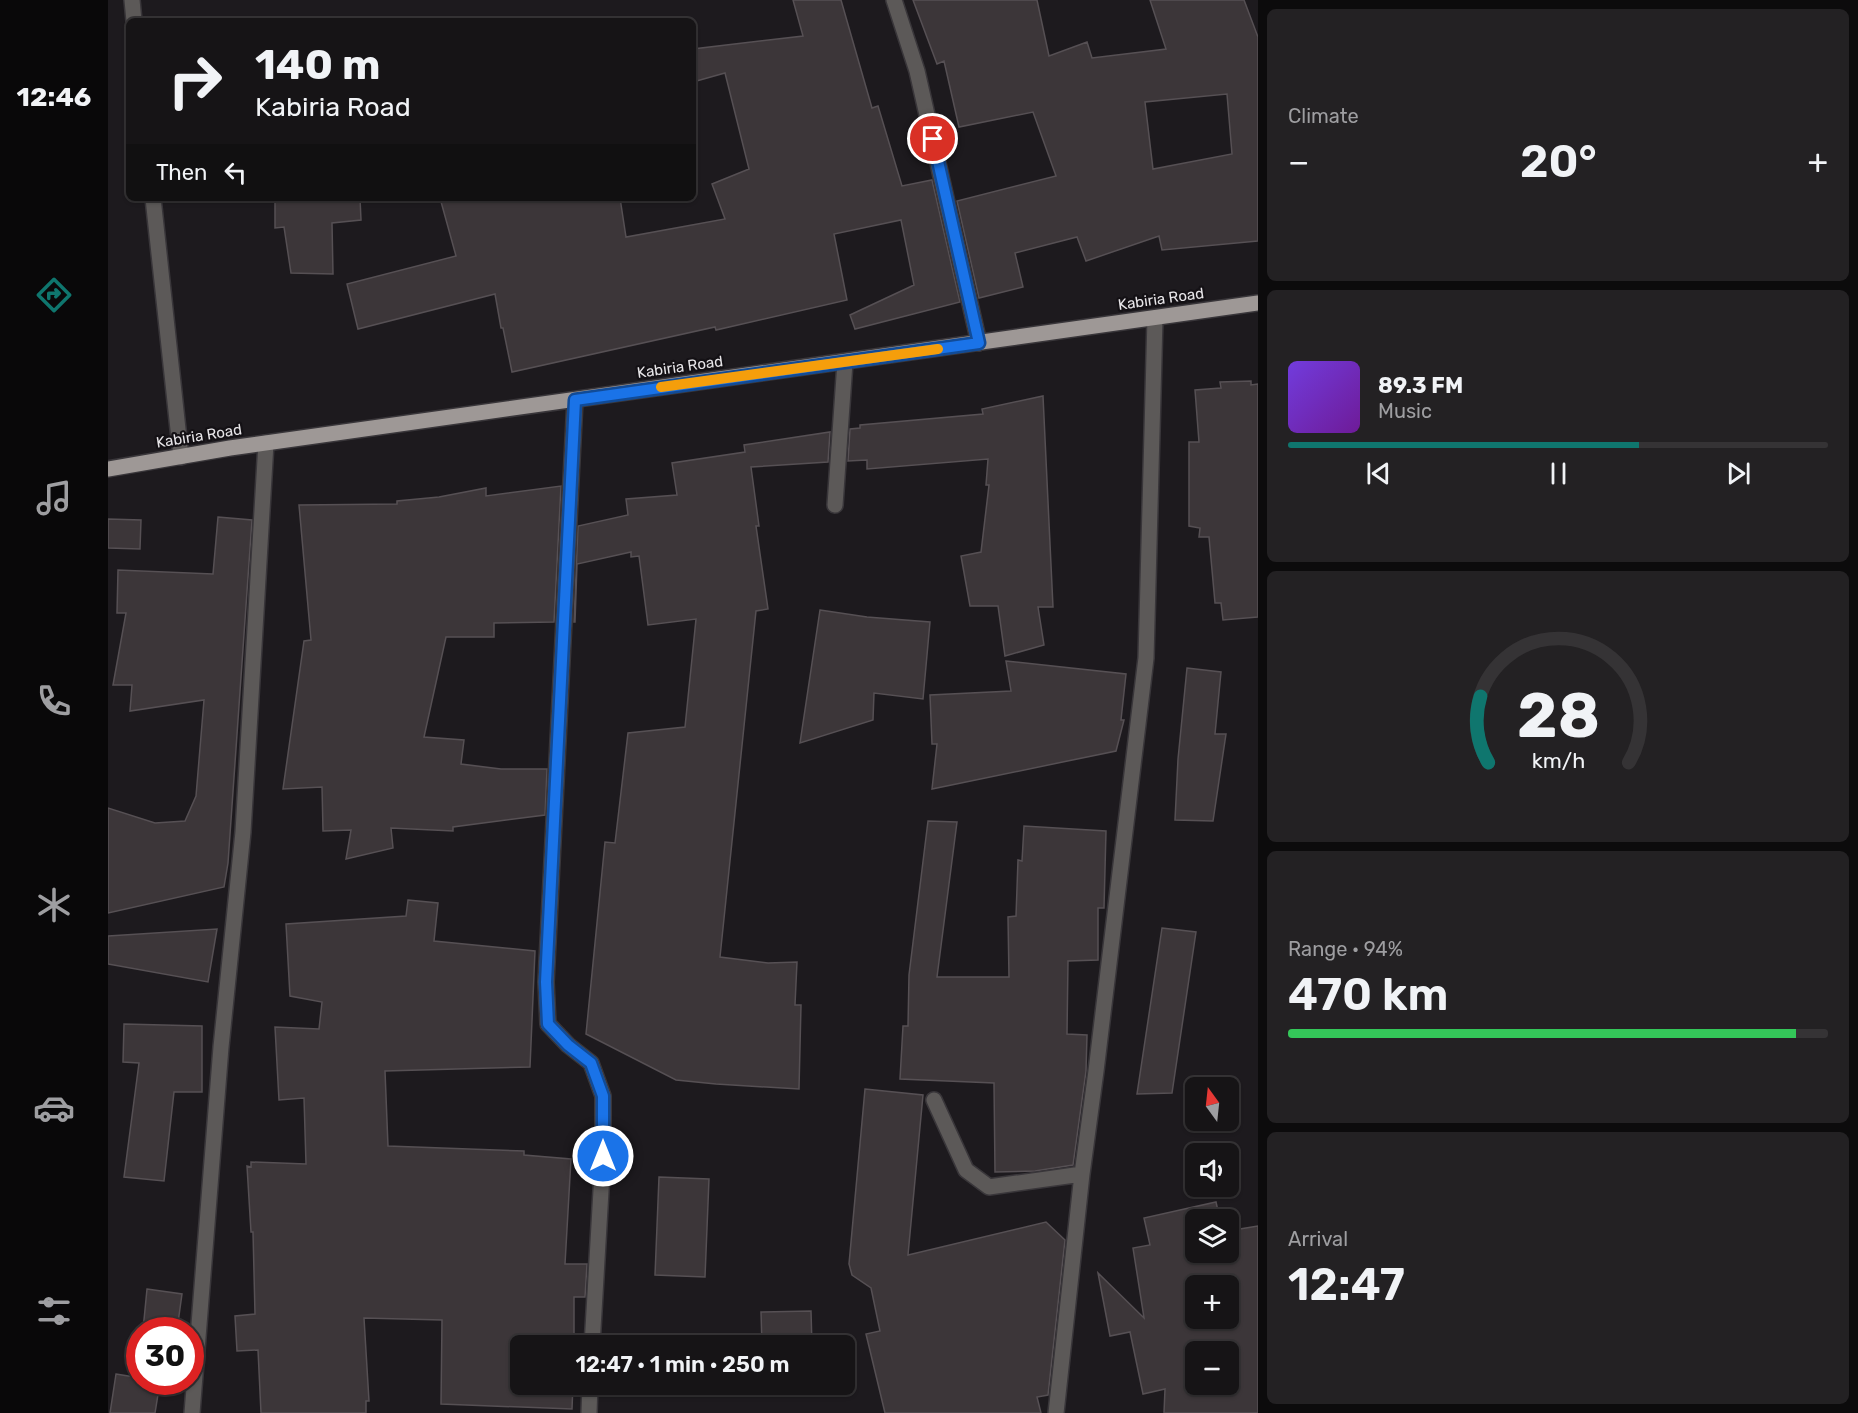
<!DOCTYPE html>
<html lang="en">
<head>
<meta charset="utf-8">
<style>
  body { margin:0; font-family:Rubik,sans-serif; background:#232123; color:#f1f3f6; height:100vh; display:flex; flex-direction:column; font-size:22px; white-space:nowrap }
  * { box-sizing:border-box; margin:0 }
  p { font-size:20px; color:#9e9ea1 }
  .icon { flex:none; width:33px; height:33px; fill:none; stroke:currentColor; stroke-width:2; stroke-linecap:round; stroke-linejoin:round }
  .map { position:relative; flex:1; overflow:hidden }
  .side { display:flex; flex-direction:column; gap:9px; padding:9px; background:#0c0b0c; width:600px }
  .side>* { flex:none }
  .banner { position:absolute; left:18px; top:18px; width:570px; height:183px; border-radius:9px; box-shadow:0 2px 4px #0004,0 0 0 2px #353335; background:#161416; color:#f1f3f6; overflow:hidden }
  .needle { width:39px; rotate:345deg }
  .fabs { position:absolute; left:1077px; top:1077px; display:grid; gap:12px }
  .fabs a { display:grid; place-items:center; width:54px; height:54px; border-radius:9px; background:#161416; box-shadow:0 2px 4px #0004,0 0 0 2px #353335; font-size:30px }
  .speed { position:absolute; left:18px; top:1317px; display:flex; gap:12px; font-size:30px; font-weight:700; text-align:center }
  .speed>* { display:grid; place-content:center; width:78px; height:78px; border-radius:50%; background:#161416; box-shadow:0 2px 4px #0004,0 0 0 2px #353335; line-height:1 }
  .speed .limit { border:9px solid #d22; background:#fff; color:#111 }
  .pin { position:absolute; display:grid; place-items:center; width:51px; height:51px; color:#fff; margin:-26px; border:3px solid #fff; border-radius:50%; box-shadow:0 2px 6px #0007 }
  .me { position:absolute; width:66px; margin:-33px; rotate:0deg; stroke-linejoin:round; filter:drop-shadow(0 0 4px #0008) }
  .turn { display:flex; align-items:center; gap:21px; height:126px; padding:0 30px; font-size:27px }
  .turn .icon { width:78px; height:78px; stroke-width:2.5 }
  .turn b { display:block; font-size:42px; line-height:51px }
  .then { display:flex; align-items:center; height:57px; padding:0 30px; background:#0003; gap:12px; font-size:22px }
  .big { font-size:45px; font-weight:600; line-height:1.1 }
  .side .widget { flex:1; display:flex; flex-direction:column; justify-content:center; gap:9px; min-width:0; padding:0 21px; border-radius:9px; background:#232123 }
  .side .dial { align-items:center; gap:0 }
  .dial svg { height:156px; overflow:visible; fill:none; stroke:#353335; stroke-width:7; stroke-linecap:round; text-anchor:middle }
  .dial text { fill:#f1f3f6; stroke:none }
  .song { display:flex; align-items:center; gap:18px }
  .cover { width:72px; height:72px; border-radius:9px; background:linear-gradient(135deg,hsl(260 70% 55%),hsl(280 70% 35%)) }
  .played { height:6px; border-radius:3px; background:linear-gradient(90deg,#0f766e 65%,#353335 65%) }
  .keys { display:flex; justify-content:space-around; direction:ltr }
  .heat { display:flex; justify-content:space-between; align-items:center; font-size:33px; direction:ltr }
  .charge { height:9px; border-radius:4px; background:linear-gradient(90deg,#34c759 94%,#353335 0) }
  .trip { position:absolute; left:402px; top:1335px; width:345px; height:60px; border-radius:9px; background:#161416; box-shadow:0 2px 4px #0004,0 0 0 2px #353335; font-weight:600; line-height:60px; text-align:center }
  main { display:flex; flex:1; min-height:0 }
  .menu { display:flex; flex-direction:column; width:108px; justify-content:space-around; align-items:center; background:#090809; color:#9e9ea1 }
  .menu .icon { width:42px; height:42px }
  .menu .current { color:#0f766e }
  .menu b { font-size:27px; color:#f1f3f6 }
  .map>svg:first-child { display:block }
  .building { fill:#3c3639; stroke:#565054; stroke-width:1.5; fill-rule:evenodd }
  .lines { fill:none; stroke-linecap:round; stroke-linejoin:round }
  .minor-casing { stroke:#39363a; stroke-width:18 }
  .major-casing { stroke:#39363a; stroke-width:18 }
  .minor { stroke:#5c5958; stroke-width:15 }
  .major { stroke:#9e9896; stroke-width:15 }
  .route-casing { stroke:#114b97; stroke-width:15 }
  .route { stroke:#1a73e8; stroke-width:10 }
  .slow { stroke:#f59e0b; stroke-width:10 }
  .labels { text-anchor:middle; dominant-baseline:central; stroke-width:4.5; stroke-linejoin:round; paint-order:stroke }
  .street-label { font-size:15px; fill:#e7e5e8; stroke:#141115 }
</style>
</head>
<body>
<main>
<nav class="menu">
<b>12:46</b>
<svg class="icon current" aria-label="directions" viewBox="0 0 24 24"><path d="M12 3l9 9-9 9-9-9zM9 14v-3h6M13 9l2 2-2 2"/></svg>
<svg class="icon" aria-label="music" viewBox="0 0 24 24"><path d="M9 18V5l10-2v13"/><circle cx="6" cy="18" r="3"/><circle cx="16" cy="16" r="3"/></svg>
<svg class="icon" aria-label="phone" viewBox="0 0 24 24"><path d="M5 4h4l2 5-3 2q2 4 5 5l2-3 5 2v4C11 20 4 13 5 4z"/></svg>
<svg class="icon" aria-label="climate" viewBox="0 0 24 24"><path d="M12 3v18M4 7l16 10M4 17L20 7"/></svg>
<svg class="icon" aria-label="car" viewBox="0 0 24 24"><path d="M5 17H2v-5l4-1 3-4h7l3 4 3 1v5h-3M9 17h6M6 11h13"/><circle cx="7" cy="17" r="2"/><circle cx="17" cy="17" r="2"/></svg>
<svg class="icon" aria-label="filters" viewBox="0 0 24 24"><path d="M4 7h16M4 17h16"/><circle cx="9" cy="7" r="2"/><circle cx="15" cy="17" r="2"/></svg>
</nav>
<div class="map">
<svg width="1150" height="1413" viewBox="0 0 1150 1413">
  <rect width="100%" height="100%" fill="#1d1a1e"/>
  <path class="building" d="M 685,0 L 733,0 L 764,108 L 770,106 L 794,186 L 824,180 L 852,302 L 747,329 L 742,315 L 806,285 L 793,220 L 726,234 L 739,300 L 608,330 L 607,327 L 404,372 L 395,328 L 393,328 L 387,294 L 250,329 L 239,284 L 348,256 L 332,198 L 512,198 L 518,237 L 617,219 L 604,184 L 641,169 L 617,73 L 585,82 L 585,49 L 695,36 Z
    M 805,0 L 929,0 L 941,56 L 979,42 L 984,58 L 1058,49 L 1042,0 L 1136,0 L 1150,37 L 1150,241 L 1054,250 L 1051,236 L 978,261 L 969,237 L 907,253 L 915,287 L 871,298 L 849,201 L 948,176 L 925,112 L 851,127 L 836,61 L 829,64 ZM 1119,94 L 1124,154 L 1045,169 L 1037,102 Z
    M 167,198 L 252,198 L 253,220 L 224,223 L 225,274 L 183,273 L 176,227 L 167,228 Z
    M 1143,381 L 1143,385 L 1150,384 L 1150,617 L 1115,620 L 1113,603 L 1107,603 L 1101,537 L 1091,537 L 1092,528 L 1081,526 L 1081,442 L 1091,442 L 1087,390 L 1113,388 L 1112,382 Z
    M 935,396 L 945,607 L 930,607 L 936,645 L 897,656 L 890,606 L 862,606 L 853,556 L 873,552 L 881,485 L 878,485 L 880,459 L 759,469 L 759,460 L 740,461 L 742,429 L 752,428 L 752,425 L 875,414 L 874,409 Z
    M 722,432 L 720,462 L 643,467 L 651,526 L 648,526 L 660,609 L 648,611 L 612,957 L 660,963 L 689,962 L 687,1005 L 693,1005 L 691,1089 L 608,1084 L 568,1080 L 478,1034 L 497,842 L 507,843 L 520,733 L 577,727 L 588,619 L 540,625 L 531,556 L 523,557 L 523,552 L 469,564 L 467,622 L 466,622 L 470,526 L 520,515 L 518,499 L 569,495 L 564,463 L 637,452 L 636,445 Z
    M 453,486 L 446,622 L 386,623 L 386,637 L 338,637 L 316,737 L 356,740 L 353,764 L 393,769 L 439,769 L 437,815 L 345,827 L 345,831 L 283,828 L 285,848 L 238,859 L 243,830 L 215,831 L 214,787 L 175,789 L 196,641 L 203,640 L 191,505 L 289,504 L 289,501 L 331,497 L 378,488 L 378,496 Z
    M 110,517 L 144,520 L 120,863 L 116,887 L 0,913 L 0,808 L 47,823 L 77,821 L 88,796 L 96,700 L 22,711 L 24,685 L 5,685 L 18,613 L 9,613 L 10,570 L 105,574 Z
    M 0,519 L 33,520 L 32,549 L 0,548 Z
    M 712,610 L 759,617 L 822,622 L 815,699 L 766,693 L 765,720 L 692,743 Z
    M 898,661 L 1018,674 L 1013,720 L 1016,720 L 1008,751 L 824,789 L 829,744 L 824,744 L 822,695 L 903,691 Z
    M 1079,668 L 1113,672 L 1107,734 L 1118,734 L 1105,821 L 1067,820 L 1070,759 Z
    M 820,821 L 849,822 L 829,977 L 901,977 L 900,917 L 908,916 L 910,860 L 914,861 L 916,826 L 998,831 L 996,908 L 990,908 L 990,960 L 960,961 L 959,1034 L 979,1035 L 978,1071 L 965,1165 L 927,1171 L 887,1172 L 886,1083 L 792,1079 L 795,1026 L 800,1026 L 801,975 Z
    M 300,900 L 330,903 L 326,941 L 427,951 L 422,1067 L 277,1071 L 280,1146 L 416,1151 L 416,1155 L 463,1159 L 457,1264 L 479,1264 L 477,1297 L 466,1297 L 466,1346 L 412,1346 L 412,1384 L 465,1384 L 464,1409 L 333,1404 L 334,1320 L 256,1318 L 261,1401 L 258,1401 L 258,1413 L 153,1413 L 150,1350 L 129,1351 L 127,1316 L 147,1314 L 145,1232 L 143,1232 L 139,1166 L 143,1167 L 143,1162 L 198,1164 L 196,1098 L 171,1100 L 167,1027 L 211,1029 L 214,1002 L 182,996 L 178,924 L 298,916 Z
    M 1054,928 L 1088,932 L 1064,1093 L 1029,1094 Z
    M 109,929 L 100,982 L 0,964 L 0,936 Z
    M 16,1024 L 94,1026 L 94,1092 L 66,1092 L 56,1181 L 16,1177 L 31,1063 L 15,1062 Z
    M 757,1089 L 815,1095 L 800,1255 L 938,1222 L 957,1240 L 940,1395 L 929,1397 L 933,1413 L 777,1413 L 758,1334 L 772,1331 L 763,1288 L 744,1275 L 741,1264 Z
    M 551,1177 L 601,1179 L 597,1277 L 547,1275 Z
    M 1108,1202 L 1112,1220 L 1088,1220 L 1088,1252 L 1120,1252 L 1120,1231 L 1150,1226 L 1150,1413 L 1056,1413 L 1057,1389 L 1035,1394 L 1022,1332 L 1002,1336 L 990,1273 L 1036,1318 L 1025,1248 L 1042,1245 L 1036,1218 ZM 1088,1286 L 1120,1286 L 1120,1318 L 1088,1318 ZM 1088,1352 L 1120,1352 L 1120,1384 L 1088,1384 Z
    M 39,1289 L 74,1294 L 69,1330 L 35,1330 Z
    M 703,1311 L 704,1346 L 654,1346 L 653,1312 Z
    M 8,1374 L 32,1378 L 32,1382 L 52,1382 L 47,1413 L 2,1413 Z"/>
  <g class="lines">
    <defs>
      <path id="minor" d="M 24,0 L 26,21
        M 786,0 L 809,71 L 871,343
        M 45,198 L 73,457
        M 467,400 L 438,982 L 440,1024 L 460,1045 L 483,1063 L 495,1096 L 495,1156 L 484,1346
        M 727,505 L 737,362
        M 826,1100 L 858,1170 L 881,1187 L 974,1174
        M 84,1413 L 113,1047 L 135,832 L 158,443
        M 481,1413 L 482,1384
        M 948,1413 L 974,1174 L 988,1071 L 1038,658 L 1047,318"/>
      <path id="major" d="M 0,469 L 122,448 L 1150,303"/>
    </defs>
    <use href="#minor" class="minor-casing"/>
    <use href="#major" class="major-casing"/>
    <use href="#minor" class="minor"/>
    <use href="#major" class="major"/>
  </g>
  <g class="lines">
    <defs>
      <path id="route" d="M 495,1156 L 495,1096 L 483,1063 L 460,1045 L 440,1024 L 438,982 L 467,400 L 871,343 L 825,139"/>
    </defs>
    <use href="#route" class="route-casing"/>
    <use href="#route" class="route"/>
    <path class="slow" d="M 553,387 L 830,349"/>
  </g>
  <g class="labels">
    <g class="street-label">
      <text transform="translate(1053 299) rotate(-8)">Kabiria Road</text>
      <text transform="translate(572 367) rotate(-8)">Kabiria Road</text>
      <text transform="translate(91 436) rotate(-9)">Kabiria Road</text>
    </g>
  </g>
</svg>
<div class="fabs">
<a><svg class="needle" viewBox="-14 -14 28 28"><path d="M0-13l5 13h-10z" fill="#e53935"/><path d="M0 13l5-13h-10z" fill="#9e9ea1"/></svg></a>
<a><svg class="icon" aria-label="sound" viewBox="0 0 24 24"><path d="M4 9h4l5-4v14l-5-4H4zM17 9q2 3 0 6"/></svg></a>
<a><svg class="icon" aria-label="layers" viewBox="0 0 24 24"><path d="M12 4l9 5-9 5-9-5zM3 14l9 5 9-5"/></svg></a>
<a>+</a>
<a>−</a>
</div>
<div class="speed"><div class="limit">30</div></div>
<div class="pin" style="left:825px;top:139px;background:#d93025"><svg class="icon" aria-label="arrive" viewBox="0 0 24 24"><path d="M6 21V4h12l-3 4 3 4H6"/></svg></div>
<svg class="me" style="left:495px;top:1156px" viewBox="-20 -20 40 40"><circle r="17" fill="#1a73e8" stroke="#fff" stroke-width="3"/><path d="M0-11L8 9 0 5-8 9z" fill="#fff"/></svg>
<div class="trip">12:47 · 1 min · 250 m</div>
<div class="banner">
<div class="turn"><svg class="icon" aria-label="right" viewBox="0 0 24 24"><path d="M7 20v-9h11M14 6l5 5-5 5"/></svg><div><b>140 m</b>Kabiria Road</div></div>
<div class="then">Then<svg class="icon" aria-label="left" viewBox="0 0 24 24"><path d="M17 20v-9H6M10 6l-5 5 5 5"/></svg></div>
</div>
</div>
<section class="side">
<div class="widget"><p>Climate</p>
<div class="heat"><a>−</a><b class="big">20°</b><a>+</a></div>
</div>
<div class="widget">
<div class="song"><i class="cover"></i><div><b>89.3 FM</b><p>Music</p></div></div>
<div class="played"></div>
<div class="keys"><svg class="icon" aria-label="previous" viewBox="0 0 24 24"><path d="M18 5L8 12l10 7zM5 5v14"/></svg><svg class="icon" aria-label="pause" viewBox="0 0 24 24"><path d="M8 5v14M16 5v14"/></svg><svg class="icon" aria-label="next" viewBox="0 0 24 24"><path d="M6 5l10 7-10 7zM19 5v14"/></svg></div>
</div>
<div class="widget dial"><svg viewBox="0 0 100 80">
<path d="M14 69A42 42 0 1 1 86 69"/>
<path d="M14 69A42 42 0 0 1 10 35" stroke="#0f766e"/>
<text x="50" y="56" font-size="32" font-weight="700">28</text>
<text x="50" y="72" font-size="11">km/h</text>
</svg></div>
<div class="widget"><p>Range · 94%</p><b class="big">470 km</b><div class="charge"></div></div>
<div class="widget"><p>Arrival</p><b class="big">12:47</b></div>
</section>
</main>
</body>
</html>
